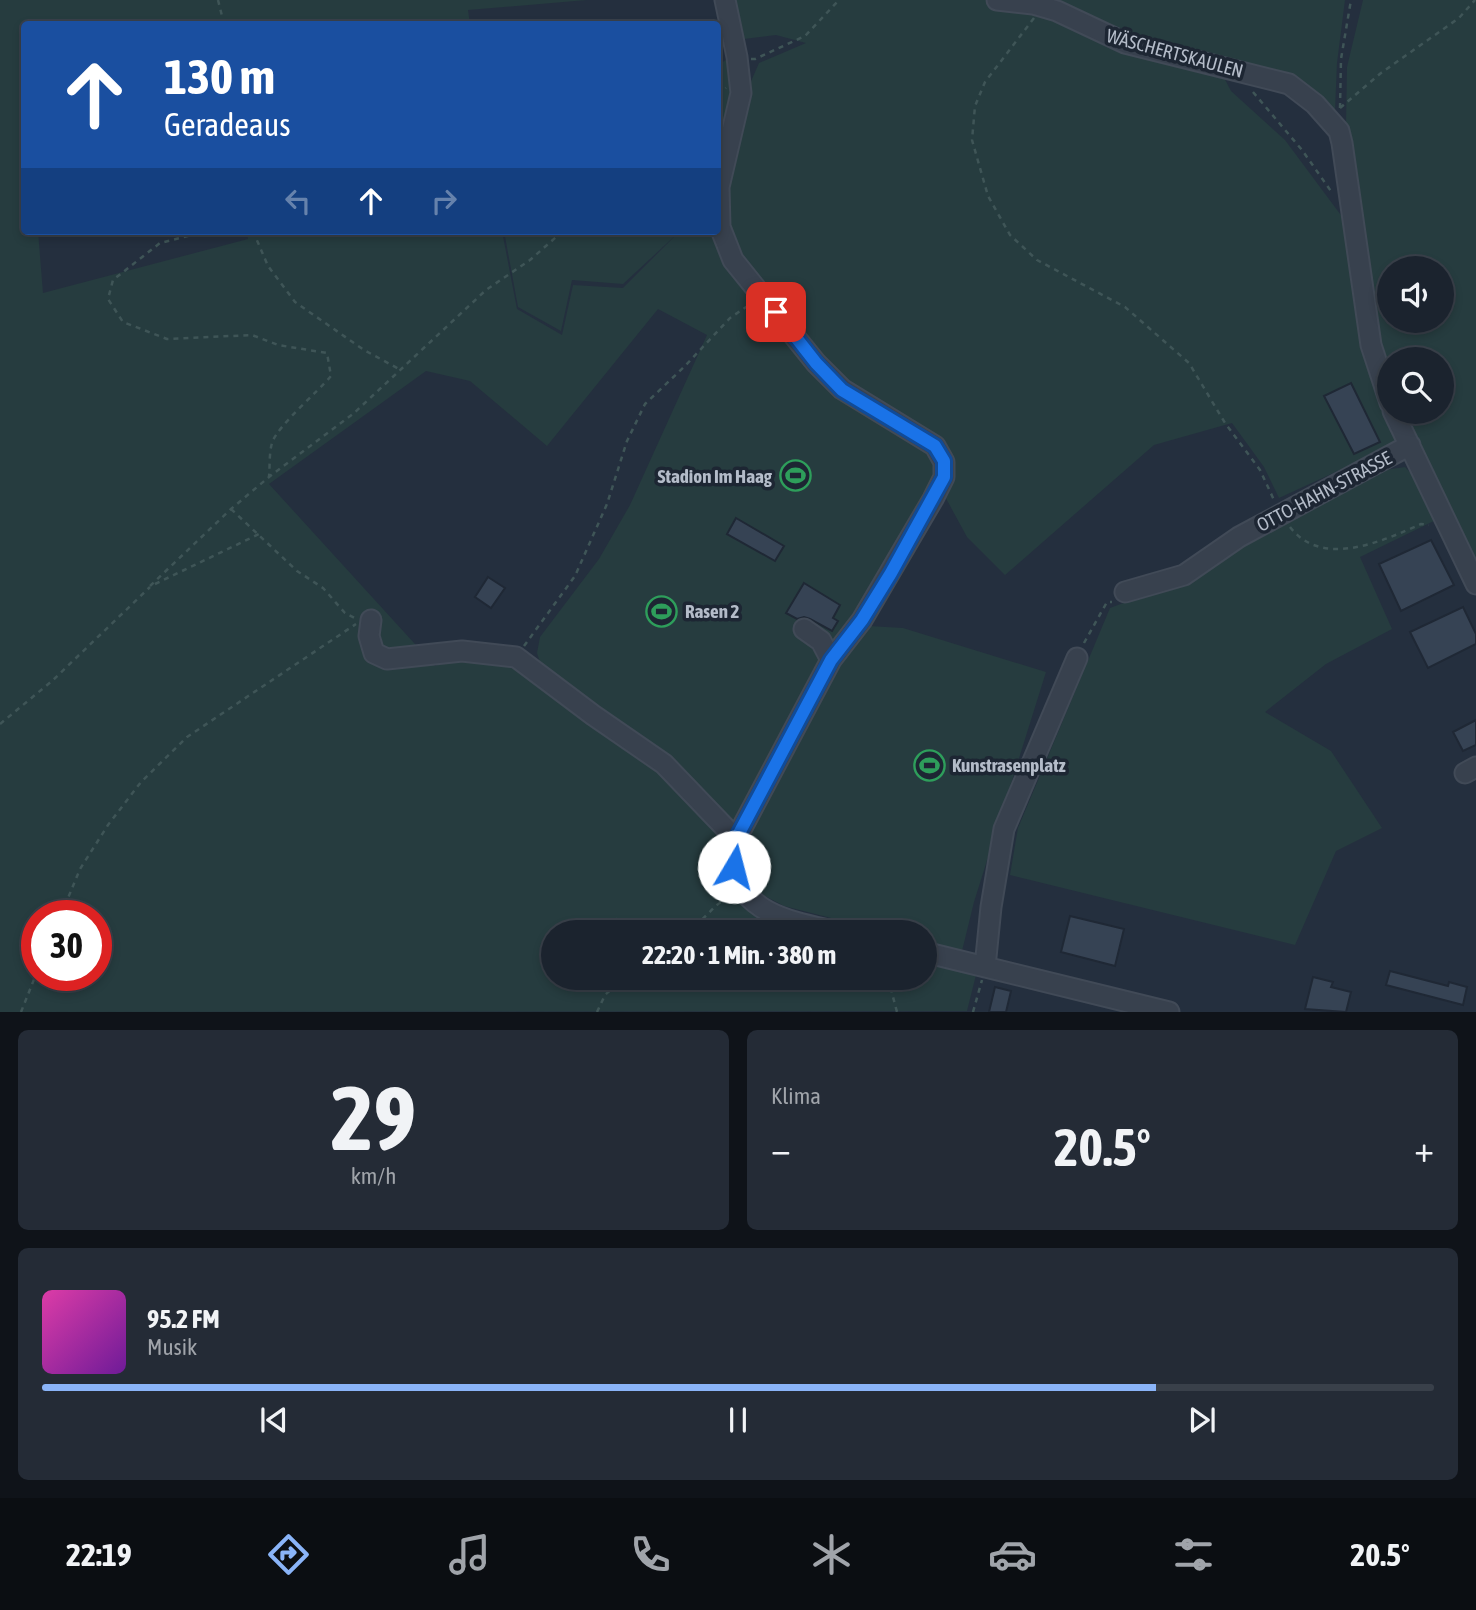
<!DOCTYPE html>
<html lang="de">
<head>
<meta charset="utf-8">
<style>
  body { margin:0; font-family:"Asap Condensed",sans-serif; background:#242b36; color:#f1f3f6; height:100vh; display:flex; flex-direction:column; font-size:26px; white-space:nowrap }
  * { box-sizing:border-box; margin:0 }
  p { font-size:23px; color:#a0a4aa }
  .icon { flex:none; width:38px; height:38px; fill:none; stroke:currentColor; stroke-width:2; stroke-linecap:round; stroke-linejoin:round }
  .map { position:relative; height:1012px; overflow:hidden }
  .panel { display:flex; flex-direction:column; gap:18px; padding:18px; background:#0f1319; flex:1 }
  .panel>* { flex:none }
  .guide { position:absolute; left:21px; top:21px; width:700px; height:214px; border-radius:7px; box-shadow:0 4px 10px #0003,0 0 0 2px #39404a; background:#1a4fa0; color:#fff; overflow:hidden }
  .tools { position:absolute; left:1377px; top:256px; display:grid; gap:14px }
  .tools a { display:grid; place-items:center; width:77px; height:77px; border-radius:50%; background:#1b232e; box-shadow:0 4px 10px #0003,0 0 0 2px #39404a; font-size:35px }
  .speed { position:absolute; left:21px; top:900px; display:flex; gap:14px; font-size:35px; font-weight:700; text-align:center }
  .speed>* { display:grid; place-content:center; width:91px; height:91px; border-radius:50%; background:#1b232e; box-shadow:0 4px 10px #0003,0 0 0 2px #39404a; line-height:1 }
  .speed .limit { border:10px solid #d22; background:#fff; color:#111 }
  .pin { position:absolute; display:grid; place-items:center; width:60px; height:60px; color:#fff; margin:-30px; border-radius:14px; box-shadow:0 4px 10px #0006 }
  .me { position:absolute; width:77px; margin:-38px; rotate:8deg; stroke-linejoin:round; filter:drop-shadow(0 0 5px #0008) }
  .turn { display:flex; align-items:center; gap:24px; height:147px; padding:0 28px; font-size:32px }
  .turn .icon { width:91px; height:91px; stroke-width:2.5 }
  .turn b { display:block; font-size:49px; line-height:60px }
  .lanes { display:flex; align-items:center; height:66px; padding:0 28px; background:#0003; justify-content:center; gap:35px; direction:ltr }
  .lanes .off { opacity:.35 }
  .big { font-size:52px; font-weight:700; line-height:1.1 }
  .panel .tile { flex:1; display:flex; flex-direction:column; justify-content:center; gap:10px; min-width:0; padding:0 24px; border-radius:10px; background:#242b36 }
  .panel .dial { align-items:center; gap:0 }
  .dial b { font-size:91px; line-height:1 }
  .song { display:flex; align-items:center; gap:21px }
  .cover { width:84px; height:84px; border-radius:10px; background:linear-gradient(135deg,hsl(320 70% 55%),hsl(280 70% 35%)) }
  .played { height:7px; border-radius:4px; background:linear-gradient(90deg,#8ab4f8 80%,#39404a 80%) }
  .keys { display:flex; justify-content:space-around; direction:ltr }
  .heat { display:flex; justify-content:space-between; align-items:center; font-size:38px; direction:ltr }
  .panel .tiles { flex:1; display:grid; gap:18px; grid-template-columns:1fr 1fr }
  .tile:last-child { grid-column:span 2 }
  .trip { position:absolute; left:541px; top:920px; width:396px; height:70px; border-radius:35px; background:#1b232e; box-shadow:0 4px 10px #0003,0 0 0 2px #39404a; font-weight:700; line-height:70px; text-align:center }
  .dock { display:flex; height:112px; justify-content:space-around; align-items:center; background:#0b0e12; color:#a0a4aa }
  .dock .icon { width:49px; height:49px }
  .dock .on { color:#8ab4f8 }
  .dock b { font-size:32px; color:#f1f3f6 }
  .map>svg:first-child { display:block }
  .green { fill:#263c3f; fill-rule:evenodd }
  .building { fill:#364354; stroke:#1f2835; stroke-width:2 }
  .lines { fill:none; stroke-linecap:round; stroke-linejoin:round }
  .minor-casing { stroke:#414a57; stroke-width:23 }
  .path { stroke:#3f5557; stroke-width:2.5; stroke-dasharray:5 5; stroke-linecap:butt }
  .minor { stroke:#38414e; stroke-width:19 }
  .route-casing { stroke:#114b97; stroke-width:18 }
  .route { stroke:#1a73e8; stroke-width:12 }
  .labels { text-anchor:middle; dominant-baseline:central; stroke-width:7; stroke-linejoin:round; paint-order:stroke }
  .street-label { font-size:19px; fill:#b4bcc9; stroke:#1d2633 }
  .poi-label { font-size:19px; font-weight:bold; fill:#b4bcc9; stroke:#1d2633; text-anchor:start }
</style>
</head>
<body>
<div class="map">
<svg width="1476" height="1012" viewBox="0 0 1476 1012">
  <rect width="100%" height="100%" fill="#242f3e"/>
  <path class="green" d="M 0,0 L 587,0 L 468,10 L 470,24 L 24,24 L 24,231 L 38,231 L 43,293 L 248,239 L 247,231 L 502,231 L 517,309 L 562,335 L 573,285 L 623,288 L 678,233 L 623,284 L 572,280 L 561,331 L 518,307 L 504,231 L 718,231 L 746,93 L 759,63 L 806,43 L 776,35 L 736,40 L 729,0 L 985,0 L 1006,9 L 1044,11 L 1220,70 L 1231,91 L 1285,140 L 1349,226 L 1395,433 L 1394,445 L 1279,498 L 1264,467 L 1232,423 L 1154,445 L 1005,575 L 967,537 L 942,491 L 869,626 L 903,628 L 1046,672 L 974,902 L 962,951 L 924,941 L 924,933 L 890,933 L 784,906 L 755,891 L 744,866 L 743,833 L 542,668 L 537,653 L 540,637 L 599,559 L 630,505 L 707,335 L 658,309 L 547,446 L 470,381 L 426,371 L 269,484 L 435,666 L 450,659 L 484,661 L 521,669 L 665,772 L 714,822 L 725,865 L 746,910 L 825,933 L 553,933 L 553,978 L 924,978 L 924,961 L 976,975 L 967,1011 L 0,1012 ZM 37,915 L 96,915 L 96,975 L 37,975 Z
    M 1031,0 L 1345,0 L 1337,63 L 1335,111 L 1328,111 L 1319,100 Z
    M 1363,0 L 1476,0 L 1476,562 L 1404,411 L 1442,411 L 1442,359 L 1389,360 L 1380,349 L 1346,124 L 1347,67 ZM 1390,268 L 1442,268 L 1442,320 L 1390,320 Z
    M 729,58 L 734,94 L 718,163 L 718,65 Z
    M 1405,467 L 1420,483 L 1440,518 L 1360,557 L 1392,629 L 1326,664 L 1265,712 L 1331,751 L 1382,828 L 1336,851 L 1295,945 L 1010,875 L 1018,828 L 1110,608 L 1184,580 L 1278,524 L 1385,470 Z"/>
  <path class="building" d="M 1351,383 L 1380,442 L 1354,454 L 1324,396 Z
    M 736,518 L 784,546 L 775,561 L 727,534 Z
    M 1431,540 L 1454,585 L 1401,611 L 1379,564 Z
    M 488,577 L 505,588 L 491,608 L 475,597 Z
    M 804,583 L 840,605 L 833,618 L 838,621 L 832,631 L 810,619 L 804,617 L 797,619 L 786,613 Z
    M 1463,607 L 1476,634 L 1476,644 L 1428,668 L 1410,632 Z
    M 1476,720 L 1476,745 L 1463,751 L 1453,732 Z
    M 1070,916 L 1124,929 L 1115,966 L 1061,952 Z
    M 1390,971 L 1448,986 L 1449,982 L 1467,987 L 1463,1005 L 1386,985 Z
    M 1313,977 L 1333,982 L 1331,987 L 1351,992 L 1346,1012 L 1305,1009 Z
    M 995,987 L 1011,991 L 1006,1012 L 989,1012 Z"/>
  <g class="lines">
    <defs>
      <path id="minor" d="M 725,0 L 737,57 L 741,93 L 719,187 L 720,227 L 733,260 L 816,363 L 842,389 L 935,446 L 944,462 L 944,477 L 933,499 L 862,620 L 831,660
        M 997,0 L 1033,4 L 1057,11 L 1125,43 L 1289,84 L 1315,104 L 1339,131 L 1342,143 L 1371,345 L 1390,403
        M 1393,411 L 1476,584
        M 1125,592 L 1184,575 L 1239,537 L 1410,445
        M 371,620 L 369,636 L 374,653 L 387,659 L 462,651 L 516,657 L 593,715 L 664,764 L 736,839
        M 804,629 L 821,641 L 831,660 L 736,839 C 735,848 733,859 734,867 C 743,917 801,923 841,933
        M 1465,773 L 1476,767
        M 924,952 L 1169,1012
        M 985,967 L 991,907 L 1004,829 L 1077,658"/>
    </defs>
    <use href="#minor" class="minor-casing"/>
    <path class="path" d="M 218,0 L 224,24
      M 1034,18 L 985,82 L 975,106 L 972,140 L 988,196 L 1010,235 L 1037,260 L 1125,307 L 1189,363 L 1225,423 L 1260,470 L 1274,500
      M 751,59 L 755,59 L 805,36 L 839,0
      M 1253,92 L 1302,150 L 1333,194
      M 718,95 L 726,88
      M 1340,108 L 1381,73 L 1459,18 L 1475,0
      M 1340,108 L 1341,59 L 1351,0
      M 208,231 L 160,243 L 113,280 L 108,299 L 123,322 L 167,339 L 252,335 L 278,345 L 327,353 L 331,376 C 318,392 277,426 272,443 C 269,453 270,466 269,477
      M 253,231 L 268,266 L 295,302 L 364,350 L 399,369
      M 231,509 L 297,571 L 323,588 L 345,613 L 357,619
      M 1290,527 C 1322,569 1383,541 1421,524 L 1429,525
      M 155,584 L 259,534
      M 150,586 L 231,509 L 269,477 L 353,414 L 486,290 L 530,260 L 563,231
      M 1084,643 L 1107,602 L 1112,602
      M 524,646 L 575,576 L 607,504 L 627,441 L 645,404 L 685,366 L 730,318 L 749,305
      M 0,724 L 52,681 L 150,587
      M 61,915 L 80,869 L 108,825 L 141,782 L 187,737 L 356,624
      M 616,919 C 641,925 673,938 697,923 C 711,914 715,901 732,898
      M 888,978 L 897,1012
      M 21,1012 L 37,972
      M 597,1012 L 605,995 L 624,978
      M 973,1012 L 982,980"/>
    <use href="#minor" class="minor"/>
  </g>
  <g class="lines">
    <defs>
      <path id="route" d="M 734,867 L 736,839 L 831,660 L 862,620 L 891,573 L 944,477 L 944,461 L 935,446 L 842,390 L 816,363 L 776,312"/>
    </defs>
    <use href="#route" class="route-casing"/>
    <use href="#route" class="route"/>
  </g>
  <defs>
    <symbol id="stadium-ring" viewBox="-11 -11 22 22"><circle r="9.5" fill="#1d2633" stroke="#2e9e5b" stroke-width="1.5"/><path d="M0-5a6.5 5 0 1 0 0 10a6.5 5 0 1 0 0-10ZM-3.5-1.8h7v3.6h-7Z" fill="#2e9e5b"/></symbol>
  </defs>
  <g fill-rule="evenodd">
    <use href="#stadium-ring" x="778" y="458" width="35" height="35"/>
    <use href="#stadium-ring" x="644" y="594" width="35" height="35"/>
    <use href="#stadium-ring" x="912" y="748" width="35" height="35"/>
  </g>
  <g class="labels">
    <g class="street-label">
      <text transform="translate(1175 53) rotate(15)">WÄSCHERTSKAULEN</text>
      <text transform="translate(1324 491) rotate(-28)">OTTO-HAHN-STRASSE</text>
    </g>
    <g class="poi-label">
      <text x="772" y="476" text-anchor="end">Stadion Im Haag</text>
      <text x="685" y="611">Rasen 2</text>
      <text x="952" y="765">Kunstrasenplatz</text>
    </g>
  </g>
</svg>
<div class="tools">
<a><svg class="icon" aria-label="sound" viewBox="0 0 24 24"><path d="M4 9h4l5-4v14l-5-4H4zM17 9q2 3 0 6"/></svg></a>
<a><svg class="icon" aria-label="search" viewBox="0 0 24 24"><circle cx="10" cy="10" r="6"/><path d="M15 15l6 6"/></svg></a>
</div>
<div class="speed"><div class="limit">30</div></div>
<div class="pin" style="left:776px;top:312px;background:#d93025"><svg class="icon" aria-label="arrive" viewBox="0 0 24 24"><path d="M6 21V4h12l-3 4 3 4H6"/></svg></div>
<svg class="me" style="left:734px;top:867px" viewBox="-20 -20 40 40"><circle r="19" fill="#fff"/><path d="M0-13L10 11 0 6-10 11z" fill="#1a73e8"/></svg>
<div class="trip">22:20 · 1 Min. · 380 m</div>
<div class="guide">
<div class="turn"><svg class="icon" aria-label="ahead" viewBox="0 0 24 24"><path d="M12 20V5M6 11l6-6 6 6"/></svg><div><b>130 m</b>Geradeaus</div></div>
<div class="lanes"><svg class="icon off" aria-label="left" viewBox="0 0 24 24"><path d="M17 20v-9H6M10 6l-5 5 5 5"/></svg><svg class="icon" aria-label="ahead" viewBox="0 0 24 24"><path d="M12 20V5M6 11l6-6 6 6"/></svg><svg class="icon off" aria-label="right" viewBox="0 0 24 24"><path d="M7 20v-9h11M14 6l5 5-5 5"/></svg></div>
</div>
</div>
<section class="panel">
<div class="tiles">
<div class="tile dial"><b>29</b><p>km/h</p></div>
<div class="tile"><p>Klima</p>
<div class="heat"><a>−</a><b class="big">20.5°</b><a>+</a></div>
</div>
<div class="tile">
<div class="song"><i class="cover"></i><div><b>95.2 FM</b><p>Musik</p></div></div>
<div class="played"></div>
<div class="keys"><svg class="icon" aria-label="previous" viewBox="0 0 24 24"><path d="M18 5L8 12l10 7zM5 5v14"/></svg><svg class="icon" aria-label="pause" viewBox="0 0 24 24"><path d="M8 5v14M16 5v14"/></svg><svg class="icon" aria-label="next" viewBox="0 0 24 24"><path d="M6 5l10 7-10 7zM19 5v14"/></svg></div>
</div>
</div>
</section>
<nav class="dock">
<b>22:19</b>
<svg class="icon on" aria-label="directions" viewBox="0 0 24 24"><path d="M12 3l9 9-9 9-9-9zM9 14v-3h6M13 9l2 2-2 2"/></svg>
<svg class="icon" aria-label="music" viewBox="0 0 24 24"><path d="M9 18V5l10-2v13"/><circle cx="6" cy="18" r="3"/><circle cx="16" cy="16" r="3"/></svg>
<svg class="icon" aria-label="phone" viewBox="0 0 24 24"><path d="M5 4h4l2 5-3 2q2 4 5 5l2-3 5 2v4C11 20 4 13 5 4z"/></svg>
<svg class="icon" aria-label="climate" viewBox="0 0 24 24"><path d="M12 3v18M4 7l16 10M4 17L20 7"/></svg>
<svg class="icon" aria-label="car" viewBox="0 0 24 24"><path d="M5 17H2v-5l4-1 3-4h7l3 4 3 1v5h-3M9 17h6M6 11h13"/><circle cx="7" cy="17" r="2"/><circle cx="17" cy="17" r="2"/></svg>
<svg class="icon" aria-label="filters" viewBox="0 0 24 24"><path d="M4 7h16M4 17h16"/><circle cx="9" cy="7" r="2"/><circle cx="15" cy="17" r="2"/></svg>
<b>20.5°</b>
</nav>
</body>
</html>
